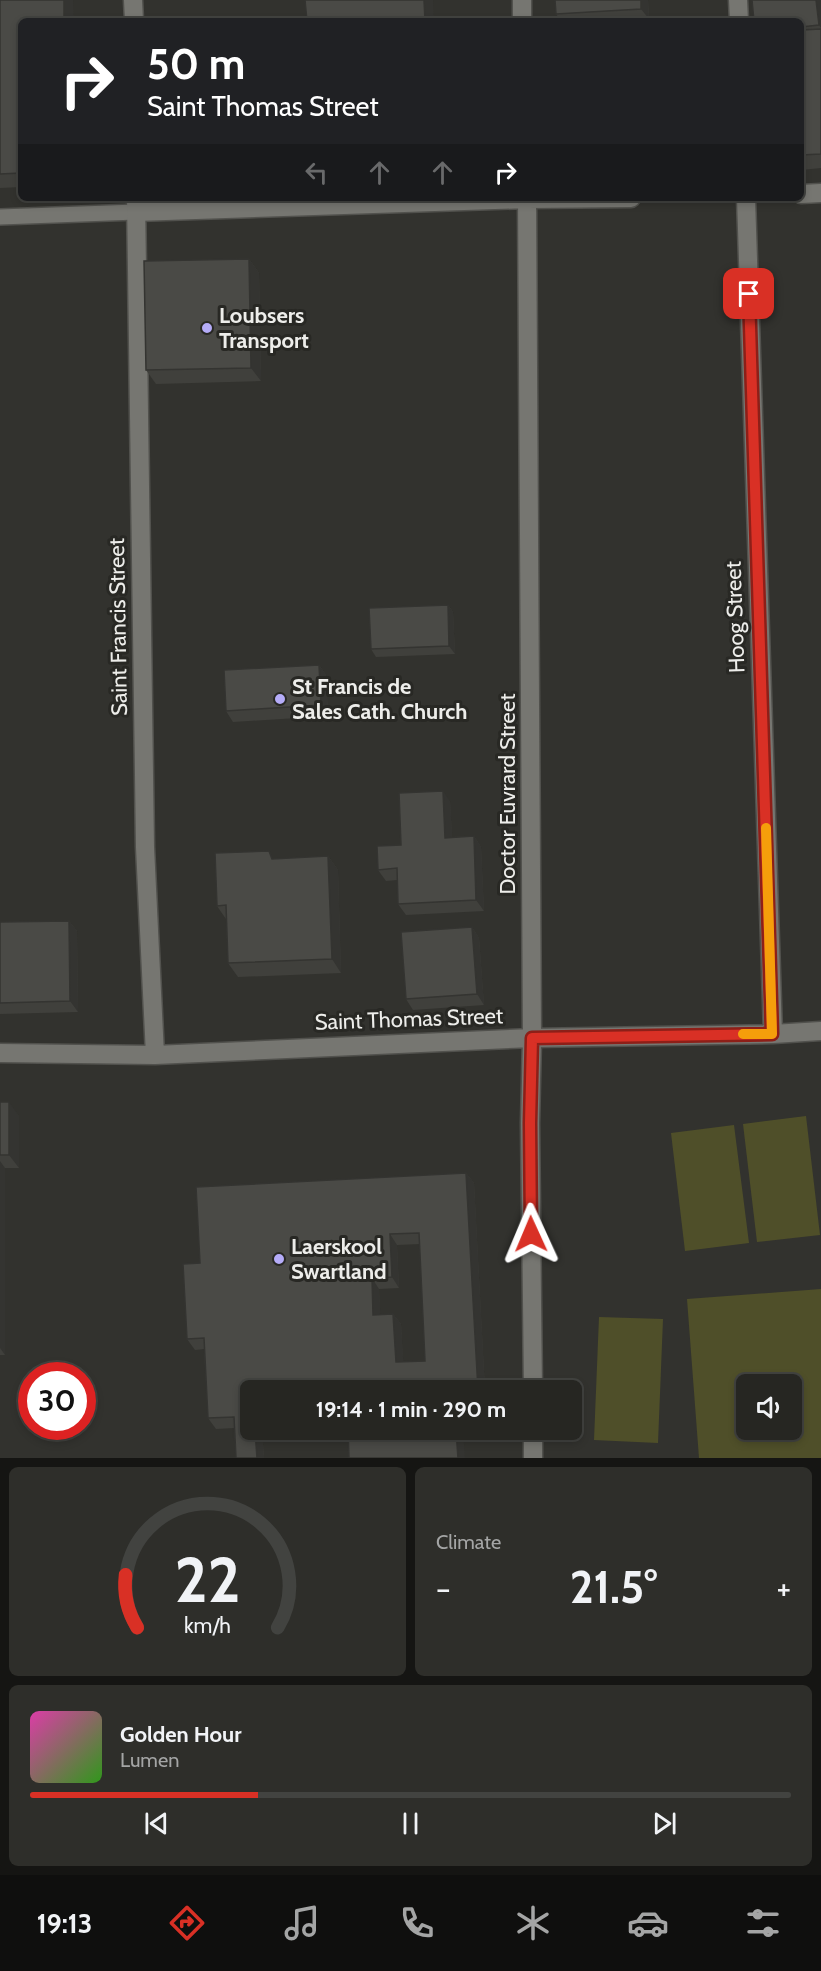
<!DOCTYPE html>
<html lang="en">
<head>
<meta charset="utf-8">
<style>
  body { margin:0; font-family:Cabin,sans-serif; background:#2e2e2a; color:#f1f3f6; height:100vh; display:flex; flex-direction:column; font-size:22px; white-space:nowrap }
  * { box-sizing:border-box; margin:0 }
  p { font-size:20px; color:#a4a5a5 }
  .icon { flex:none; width:33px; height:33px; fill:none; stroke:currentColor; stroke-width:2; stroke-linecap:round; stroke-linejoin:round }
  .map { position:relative; height:1458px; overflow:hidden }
  .side { display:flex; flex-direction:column; gap:9px; padding:9px; background:#151513; flex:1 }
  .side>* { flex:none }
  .banner { position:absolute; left:18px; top:18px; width:786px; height:183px; border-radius:9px; box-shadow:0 3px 9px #0003,0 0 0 2px #424340; background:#202124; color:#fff; overflow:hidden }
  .buttons { position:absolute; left:736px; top:1374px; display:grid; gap:12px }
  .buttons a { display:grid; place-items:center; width:66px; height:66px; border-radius:9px; background:#262622; box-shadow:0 3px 9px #0003,0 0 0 2px #424340; font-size:30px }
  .speed { position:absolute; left:18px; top:1362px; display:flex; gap:12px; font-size:30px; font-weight:700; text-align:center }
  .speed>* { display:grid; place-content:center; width:78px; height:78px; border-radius:50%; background:#262622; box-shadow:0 3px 9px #0003,0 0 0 2px #424340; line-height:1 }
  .speed .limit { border:9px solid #d22; background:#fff; color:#111 }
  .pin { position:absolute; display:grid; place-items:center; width:51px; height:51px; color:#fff; margin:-26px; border-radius:12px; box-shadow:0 3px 9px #0006 }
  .me { position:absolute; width:66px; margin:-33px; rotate:359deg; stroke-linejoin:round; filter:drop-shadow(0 0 4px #0008) }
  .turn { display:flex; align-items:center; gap:21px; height:126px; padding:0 30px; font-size:27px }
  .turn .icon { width:78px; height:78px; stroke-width:2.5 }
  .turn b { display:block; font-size:42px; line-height:51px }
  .lanes { display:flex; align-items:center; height:57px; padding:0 30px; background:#0003; justify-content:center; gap:30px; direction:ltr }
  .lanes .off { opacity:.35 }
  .big { font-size:45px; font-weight:700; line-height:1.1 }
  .side .tile { flex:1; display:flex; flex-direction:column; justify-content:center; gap:9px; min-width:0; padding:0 21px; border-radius:9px; background:#2e2e2a }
  .side .dial { align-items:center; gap:0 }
  .dial svg { height:156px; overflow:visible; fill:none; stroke:#424340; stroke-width:7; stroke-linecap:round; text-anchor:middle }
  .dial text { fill:#f1f3f6; stroke:none }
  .song { display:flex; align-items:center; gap:18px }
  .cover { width:72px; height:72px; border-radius:9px; background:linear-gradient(135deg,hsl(320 70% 55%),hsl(110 70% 35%)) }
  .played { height:6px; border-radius:3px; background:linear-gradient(90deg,#d93025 30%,#424340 30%) }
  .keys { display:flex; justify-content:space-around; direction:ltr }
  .heat { display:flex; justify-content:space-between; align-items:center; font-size:33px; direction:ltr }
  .side .tiles { flex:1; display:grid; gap:9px; grid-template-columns:1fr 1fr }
  .tile:last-child { grid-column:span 2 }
  .trip { position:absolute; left:240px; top:1380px; width:342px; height:60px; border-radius:9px; background:#262622; box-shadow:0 3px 9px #0003,0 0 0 2px #424340; font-weight:700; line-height:60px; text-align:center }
  .tab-bar { display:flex; height:96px; justify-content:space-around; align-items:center; background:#0f0f0e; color:#a4a5a5 }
  .tab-bar .icon { width:42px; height:42px }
  .tab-bar .active { color:#d93025 }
  .tab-bar b { font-size:27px; color:#f1f3f6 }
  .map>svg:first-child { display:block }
  .grass { fill:#4f4f29; fill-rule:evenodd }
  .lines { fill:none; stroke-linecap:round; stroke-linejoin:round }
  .lane-casing { stroke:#51514d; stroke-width:18 }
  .street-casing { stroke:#51514d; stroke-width:21 }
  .lane { stroke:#767671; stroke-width:15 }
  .street { stroke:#767671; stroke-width:18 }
  .wall { fill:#40403c; fill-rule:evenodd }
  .shaded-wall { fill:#343431 }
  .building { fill:#4a4a46; stroke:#343431; stroke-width:1.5; fill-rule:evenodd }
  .route-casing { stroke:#8d1f18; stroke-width:15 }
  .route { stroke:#d93025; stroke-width:10 }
  .slow { stroke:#f59e0b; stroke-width:10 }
  .poi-dot { fill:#b5acf8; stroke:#282824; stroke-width:2 }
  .labels { text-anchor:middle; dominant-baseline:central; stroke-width:6; stroke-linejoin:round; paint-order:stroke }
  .poi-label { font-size:22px; font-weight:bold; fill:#ededea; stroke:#282824; text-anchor:start }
  .street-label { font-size:22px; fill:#ededea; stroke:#282824 }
</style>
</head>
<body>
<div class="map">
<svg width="821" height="1458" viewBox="0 0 821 1458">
  <rect width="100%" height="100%" fill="#32322e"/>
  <path class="grass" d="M 806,1116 L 820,1235 L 757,1242 L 743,1124 Z
    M 734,1125 L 749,1243 L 685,1251 L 671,1133 Z
    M 821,1289 L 821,1458 L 699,1458 L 687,1299 ZM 792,1384 L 792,1430 L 747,1430 L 747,1384 Z
    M 599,1317 L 663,1319 L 658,1443 L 594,1440 Z"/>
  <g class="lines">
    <defs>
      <path id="lane" d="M 0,217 L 136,212"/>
      <path id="street" d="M 133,0 L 134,21
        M 522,0 L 522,21
        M 738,0 L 739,21
        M 801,194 L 821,193
        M 136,198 L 145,847 L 155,1055
        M 527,198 L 532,1038 L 530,1123 L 533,1390
        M 746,198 L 773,1034
        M 136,212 L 527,199 L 631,198
        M 0,1053 L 155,1055 L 532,1038 L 773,1034 L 821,1031
        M 533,1430 L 533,1458"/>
    </defs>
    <use href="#lane" class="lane-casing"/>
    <use href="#street" class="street-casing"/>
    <use href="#lane" class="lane"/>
    <use href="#street" class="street"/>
  </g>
  <path class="wall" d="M 0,0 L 21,21 L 21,187 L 0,188 Z
    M 555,0 L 648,0 L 649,18 L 657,21 L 561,21 L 556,14 Z
    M 821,0 L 821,168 L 801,170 L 801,21 Z
    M 249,259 L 259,273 L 261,381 L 156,384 L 146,370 Z
    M 448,605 L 453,612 L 455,654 L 376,657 L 371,649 Z
    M 319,665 L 326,675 L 328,716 L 233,722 L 226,711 Z
    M 450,801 L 452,837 L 474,836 L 481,847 L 484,911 L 406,915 L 398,904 L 397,880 L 386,881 L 378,870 L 401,845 Z
    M 328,856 L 338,870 L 341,973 L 238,977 L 228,963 L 226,919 L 217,906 L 274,859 Z
    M 69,921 L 77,931 L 78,1012 L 0,1014 L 0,922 Z
    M 472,927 L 479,938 L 484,1005 L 413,1010 L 406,999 Z
    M 0,1102 L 19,1116 L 19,1168 L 5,1168 L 5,1355 L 0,1355 Z
    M 466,1173 L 474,1183 L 485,1390 L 250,1390 L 250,1430 L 262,1430 L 264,1458 L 236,1458 L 234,1428 L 216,1429 L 208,1418 L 204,1349 L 195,1350 L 187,1339 L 200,1263 ZM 420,1244 L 425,1361 L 403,1362 L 401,1324 L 393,1314 L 380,1314 L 379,1289 L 399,1288 L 397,1245 Z"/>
  <path class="shaded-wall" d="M 64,0 L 73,0 L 74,21 L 64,21 Z
    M 424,0 L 433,0 L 434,21 L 425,21 Z
    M 641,0 L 648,0 L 649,19 L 641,9 Z
    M 816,0 L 821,0 L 821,28 L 819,25 Z
    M 249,259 L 259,273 L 261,381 L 251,368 Z
    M 448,605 L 453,612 L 455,654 L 449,646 Z
    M 319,665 L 326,675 L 328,716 L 321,705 Z
    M 443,791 L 450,801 L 453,848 L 445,838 Z
    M 474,836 L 481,847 L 484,911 L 476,900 Z
    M 328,856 L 338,870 L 341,973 L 332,959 Z
    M 69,921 L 77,931 L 78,1012 L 70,1001 Z
    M 472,927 L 479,938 L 484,1005 L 477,994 Z
    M 9,1102 L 19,1116 L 19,1168 L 9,1155 Z
    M 0,1161 L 5,1168 L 5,1355 L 0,1348 Z
    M 466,1173 L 474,1183 L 485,1390 L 478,1390 Z
    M 390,1234 L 397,1245 L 399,1288 L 392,1277 Z
    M 372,1278 L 379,1289 L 381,1326 L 373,1315 Z
    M 393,1314 L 401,1324 L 404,1373 L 396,1362 Z
    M 255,1430 L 262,1430 L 264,1458 L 257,1458 Z
    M 456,1430 L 463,1430 L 465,1458 L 458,1458 Z"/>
  <path class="building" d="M 0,0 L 64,0 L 64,21 L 21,21 L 21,173 L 0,174 Z
    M 305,0 L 424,0 L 425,21 L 307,21 Z
    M 555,0 L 641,0 L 641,9 L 556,14 Z
    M 752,0 L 816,0 L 819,25 L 801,27 L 801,21 L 754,21 Z
    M 655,18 L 655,21 L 607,21 Z
    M 821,29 L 821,154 L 801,155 L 801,30 Z
    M 249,259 L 251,368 L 146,370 L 144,261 Z
    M 448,605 L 449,646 L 371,649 L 369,608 Z
    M 319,665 L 321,705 L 226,711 L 224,670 Z
    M 443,791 L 445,838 L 474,836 L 476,900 L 398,904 L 397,868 L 378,870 L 377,846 L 401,845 L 399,793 Z
    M 269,851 L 272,859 L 328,856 L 332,959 L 228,963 L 226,905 L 217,906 L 215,853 Z
    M 69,921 L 70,1001 L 0,1003 L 0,922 Z
    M 472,927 L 477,994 L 406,999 L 401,932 Z
    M 0,1102 L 9,1102 L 9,1155 L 0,1155 Z
    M 466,1173 L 478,1390 L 250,1390 L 250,1430 L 255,1430 L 257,1458 L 236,1458 L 234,1417 L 208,1418 L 204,1338 L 187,1339 L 183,1264 L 200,1263 L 196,1187 ZM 419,1233 L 425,1361 L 396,1362 L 393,1314 L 373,1315 L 372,1278 L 392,1277 L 390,1234 Z
    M 348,1430 L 456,1430 L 458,1458 L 349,1458 Z"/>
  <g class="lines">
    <defs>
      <path id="route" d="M 531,1234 L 530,1123 L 532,1038 L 772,1034 L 749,294"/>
    </defs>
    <use href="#route" class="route-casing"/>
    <use href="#route" class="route"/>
    <path class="slow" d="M 743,1034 L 772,1034 L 766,828"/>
  </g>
  <g class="poi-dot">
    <circle cx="207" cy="328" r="6"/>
    <circle cx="280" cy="699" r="6"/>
    <circle cx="279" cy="1259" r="6"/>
  </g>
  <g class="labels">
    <g class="poi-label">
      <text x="219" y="315">Loubsers<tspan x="219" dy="25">Transport</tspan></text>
      <text x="292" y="686">St Francis de<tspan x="292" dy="25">Sales Cath. Church</tspan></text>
      <text x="291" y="1246">Laerskool<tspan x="291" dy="25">Swartland</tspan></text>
    </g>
    <g class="street-label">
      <text transform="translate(735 617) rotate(-92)">Hoog Street</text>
      <text transform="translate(118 627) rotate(-91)">Saint Francis Street</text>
      <text transform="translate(507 794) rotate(-90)">Doctor Euvrard Street</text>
      <text transform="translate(409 1019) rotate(-2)">Saint Thomas Street</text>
    </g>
  </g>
</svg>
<div class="buttons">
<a><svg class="icon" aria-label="sound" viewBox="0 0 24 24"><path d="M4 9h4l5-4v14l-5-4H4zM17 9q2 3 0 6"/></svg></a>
</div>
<div class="speed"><div class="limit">30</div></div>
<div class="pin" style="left:749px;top:294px;background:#d93025"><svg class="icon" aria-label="arrive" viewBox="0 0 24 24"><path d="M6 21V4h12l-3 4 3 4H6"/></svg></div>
<svg class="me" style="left:531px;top:1234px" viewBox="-20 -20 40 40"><path d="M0-17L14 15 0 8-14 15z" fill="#d93025" stroke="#fff" stroke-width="4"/></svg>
<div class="trip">19:14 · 1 min · 290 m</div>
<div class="banner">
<div class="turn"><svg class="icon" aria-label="right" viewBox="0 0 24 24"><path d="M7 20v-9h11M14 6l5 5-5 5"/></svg><div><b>50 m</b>Saint Thomas Street</div></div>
<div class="lanes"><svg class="icon off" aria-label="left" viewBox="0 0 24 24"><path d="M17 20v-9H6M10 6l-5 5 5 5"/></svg><svg class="icon off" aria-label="ahead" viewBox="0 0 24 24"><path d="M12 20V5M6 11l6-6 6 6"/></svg><svg class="icon off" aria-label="ahead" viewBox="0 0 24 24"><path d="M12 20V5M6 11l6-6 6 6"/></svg><svg class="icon" aria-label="right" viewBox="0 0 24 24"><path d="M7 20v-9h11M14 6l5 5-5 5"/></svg></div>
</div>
</div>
<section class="side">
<div class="tiles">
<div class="tile dial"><svg viewBox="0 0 100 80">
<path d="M14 69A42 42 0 1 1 86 69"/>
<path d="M14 69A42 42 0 0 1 8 42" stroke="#d93025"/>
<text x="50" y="56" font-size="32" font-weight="700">22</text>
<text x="50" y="72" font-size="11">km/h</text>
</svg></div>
<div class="tile"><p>Climate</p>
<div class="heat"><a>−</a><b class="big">21.5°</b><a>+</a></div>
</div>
<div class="tile">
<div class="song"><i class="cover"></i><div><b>Golden Hour</b><p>Lumen</p></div></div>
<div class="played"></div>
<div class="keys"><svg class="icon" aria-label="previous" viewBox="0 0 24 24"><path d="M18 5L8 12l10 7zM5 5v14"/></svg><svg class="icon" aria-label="pause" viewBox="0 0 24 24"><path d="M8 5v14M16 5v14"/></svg><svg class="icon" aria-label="next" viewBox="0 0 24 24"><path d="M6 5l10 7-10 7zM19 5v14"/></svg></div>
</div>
</div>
</section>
<nav class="tab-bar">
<b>19:13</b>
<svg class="icon active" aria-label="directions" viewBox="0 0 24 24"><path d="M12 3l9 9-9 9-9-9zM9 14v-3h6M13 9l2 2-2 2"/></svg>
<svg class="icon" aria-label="music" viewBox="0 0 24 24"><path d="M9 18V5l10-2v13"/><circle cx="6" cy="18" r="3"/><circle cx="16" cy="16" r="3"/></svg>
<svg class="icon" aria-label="phone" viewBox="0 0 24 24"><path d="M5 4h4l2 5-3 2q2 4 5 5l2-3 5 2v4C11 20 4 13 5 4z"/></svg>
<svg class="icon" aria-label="climate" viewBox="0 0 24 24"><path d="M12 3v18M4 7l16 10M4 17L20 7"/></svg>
<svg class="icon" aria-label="car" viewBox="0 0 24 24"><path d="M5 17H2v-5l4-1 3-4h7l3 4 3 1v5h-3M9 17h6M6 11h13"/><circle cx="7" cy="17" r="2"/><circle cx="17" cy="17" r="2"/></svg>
<svg class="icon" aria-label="filters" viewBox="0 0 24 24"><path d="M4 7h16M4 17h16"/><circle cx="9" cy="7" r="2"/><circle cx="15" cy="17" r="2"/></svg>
</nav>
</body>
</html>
